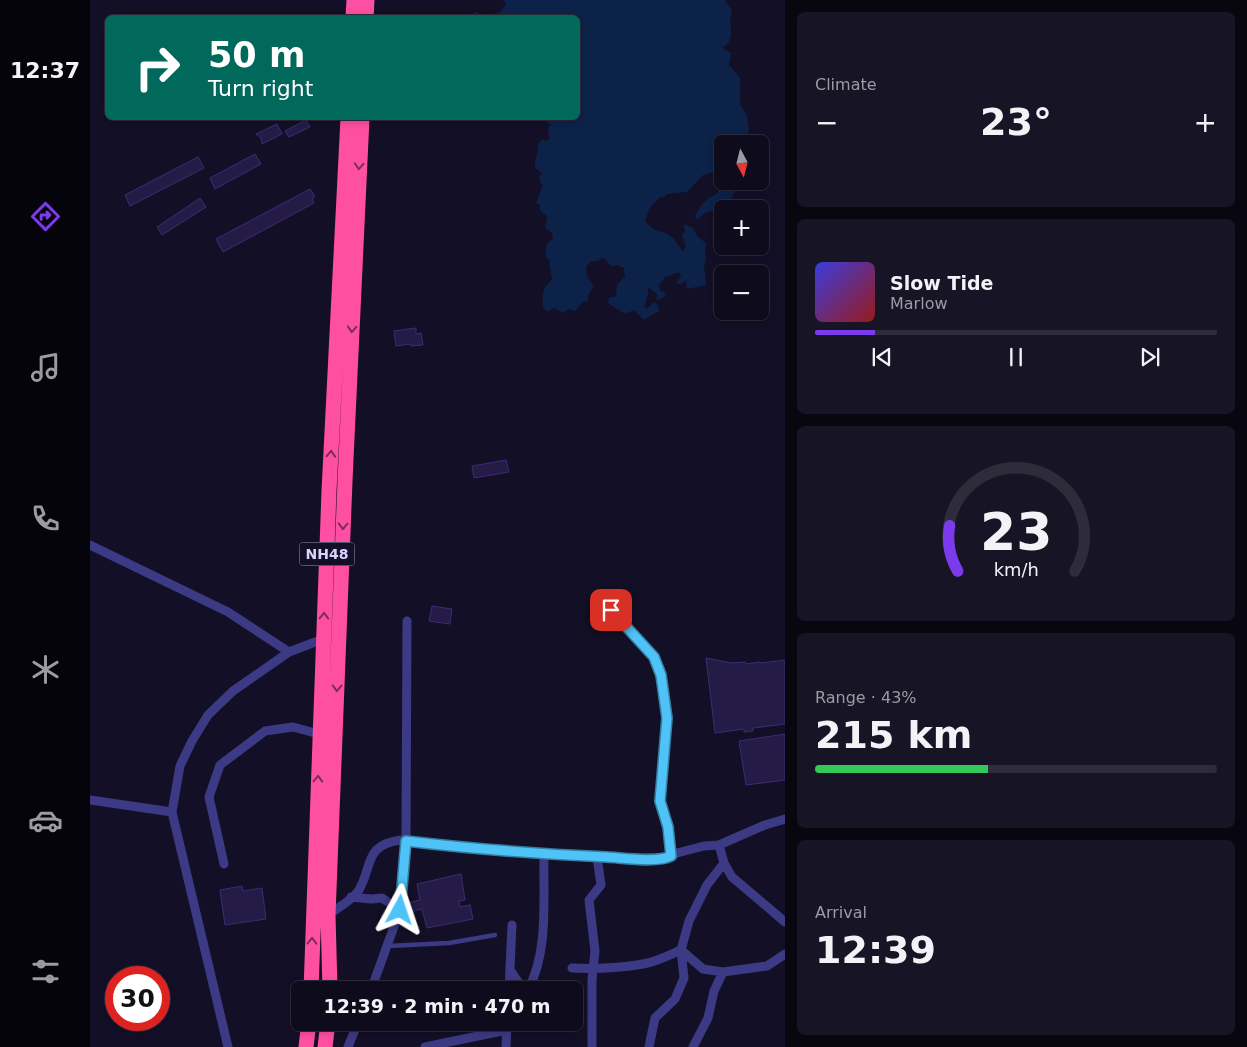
<!DOCTYPE html>
<html lang="en">
<head>
<meta charset="utf-8">
<style>
  body { margin:0; font-family:"DejaVu Sans",sans-serif; background:#171425; color:#f1f3f6; height:100vh; display:flex; flex-direction:column; font-size:19px; white-space:nowrap }
  * { box-sizing:border-box; margin:0 }
  p { font-size:16px; color:#9b9ba3 }
  .icon { flex:none; width:28px; height:28px; fill:none; stroke:currentColor; stroke-width:2; stroke-linecap:round; stroke-linejoin:round }
  .map { position:relative; flex:1; overflow:hidden }
  .drawer { display:flex; flex-direction:column; gap:12px; padding:12px; background:#08060f; width:462px }
  .drawer>* { flex:none }
  .guide { position:absolute; left:15px; top:15px; width:475px; height:105px; border-radius:8px; box-shadow:0 2px 8px #0003,0 0 0 1px #2e2b3b; background:#00695c; color:#fff; overflow:hidden }
  .needle { width:32px; rotate:173deg }
  .tools { position:absolute; left:624px; top:135px; display:grid; gap:10px }
  .tools a { display:grid; place-items:center; width:55px; height:55px; border-radius:8px; background:#0e0b1c; box-shadow:0 2px 8px #0003,0 0 0 1px #2e2b3b; font-size:25px }
  .speed { position:absolute; left:15px; top:966px; display:flex; gap:10px; font-size:25px; font-weight:700; text-align:center }
  .speed>* { display:grid; place-content:center; width:65px; height:65px; border-radius:50%; background:#0e0b1c; box-shadow:0 2px 8px #0003,0 0 0 1px #2e2b3b; line-height:1 }
  .speed .limit { border:8px solid #d22; background:#fff; color:#111 }
  .pin { position:absolute; display:grid; place-items:center; width:42px; height:42px; color:#fff; margin:-21px; border-radius:10px; box-shadow:0 2px 8px #0006 }
  .me { position:absolute; width:55px; margin:-28px; rotate:5deg; stroke-linejoin:round; filter:drop-shadow(0 0 4px #0008) }
  .turn { display:flex; align-items:center; gap:18px; height:105px; padding:0 20px; font-size:22px }
  .turn .icon { width:65px; height:65px; stroke-width:2.5 }
  .turn b { display:block; font-size:35px; line-height:42px }
  .big { font-size:38px; font-weight:800; line-height:1.1 }
  .drawer .card { flex:1; display:flex; flex-direction:column; justify-content:center; gap:8px; min-width:0; padding:0 18px; border-radius:8px; background:#171425 }
  .drawer .dial { align-items:center; gap:0 }
  .dial svg { height:130px; overflow:visible; fill:none; stroke:#2e2b3b; stroke-width:7; stroke-linecap:round; text-anchor:middle }
  .dial text { fill:#f1f3f6; stroke:none }
  .song { display:flex; align-items:center; gap:15px }
  .cover { width:60px; height:60px; border-radius:8px; background:linear-gradient(135deg,hsl(240 70% 55%),hsl(0 70% 35%)) }
  .played { height:5px; border-radius:2px; background:linear-gradient(90deg,#7c3aed 15%,#2e2b3b 15%) }
  .keys { display:flex; justify-content:space-around; direction:ltr }
  .heat { display:flex; justify-content:space-between; align-items:center; font-size:28px; direction:ltr }
  .charge { height:8px; border-radius:4px; background:linear-gradient(90deg,#34c759 43%,#2e2b3b 0) }
  .trip { position:absolute; left:201px; top:981px; width:292px; height:50px; border-radius:8px; background:#0e0b1c; box-shadow:0 2px 8px #0003,0 0 0 1px #2e2b3b; font-weight:800; line-height:50px; text-align:center }
  main { display:flex; flex:1; min-height:0 }
  .dock { display:flex; flex-direction:column; width:90px; justify-content:space-around; align-items:center; background:#06040b; color:#9b9ba3 }
  .dock .icon { width:35px; height:35px }
  .dock .selected { color:#7c3aed }
  .dock b { font-size:22px; color:#f1f3f6 }
  .map>svg:first-child { display:block }
  .water { fill:#0c2248 }
  .building { fill:#241b47; stroke:#3b2d73 }
  .lines { fill:none; stroke-linecap:round; stroke-linejoin:round }
  .lane { stroke:#3d3a85; stroke-width:4.5 }
  .street { stroke:#3d3a85; stroke-width:9 }
  .highway { stroke:#ff4fa3; stroke-width:15 }
  .oneway { stroke:#7d2c5e }
  .route-casing { stroke:#337fa1; stroke-width:12 }
  .route { stroke:#4fc3f7; stroke-width:9 }
  .labels { text-anchor:middle; dominant-baseline:central; stroke-width:4; stroke-linejoin:round; paint-order:stroke }
  .shield { fill:#130f26; stroke:#9e99be; stroke-width:1 }
  .shield-label { font-size:14px; font-weight:bold; fill:#d9d4ff }
</style>
</head>
<body>
<main>
<nav class="dock">
<b>12:37</b>
<svg class="icon selected" aria-label="directions" viewBox="0 0 24 24"><path d="M12 3l9 9-9 9-9-9zM9 14v-3h6M13 9l2 2-2 2"/></svg>
<svg class="icon" aria-label="music" viewBox="0 0 24 24"><path d="M9 18V5l10-2v13"/><circle cx="6" cy="18" r="3"/><circle cx="16" cy="16" r="3"/></svg>
<svg class="icon" aria-label="phone" viewBox="0 0 24 24"><path d="M5 4h4l2 5-3 2q2 4 5 5l2-3 5 2v4C11 20 4 13 5 4z"/></svg>
<svg class="icon" aria-label="climate" viewBox="0 0 24 24"><path d="M12 3v18M4 7l16 10M4 17L20 7"/></svg>
<svg class="icon" aria-label="car" viewBox="0 0 24 24"><path d="M5 17H2v-5l4-1 3-4h7l3 4 3 1v5h-3M9 17h6M6 11h13"/><circle cx="7" cy="17" r="2"/><circle cx="17" cy="17" r="2"/></svg>
<svg class="icon" aria-label="filters" viewBox="0 0 24 24"><path d="M4 7h16M4 17h16"/><circle cx="9" cy="7" r="2"/><circle cx="15" cy="17" r="2"/></svg>
</nav>
<div class="map">
<svg width="695" height="1047" viewBox="0 0 695 1047">
  <rect width="100%" height="100%" fill="#130f26"/>
  <path class="water" d="M 413,0 L 635,0 L 641,9 L 642,14 L 640,18 C 641,29 644,42 632,48 L 641,53 L 639,65 L 650,78 L 650,104 L 657,115 L 659,130 L 653,144 L 632,144 L 632,180 L 630,170 L 613,175 L 597,192 L 577,194 L 574,197 L 569,198 L 559,209 L 555,222 L 567,231 L 576,233 L 584,239 L 593,251 L 596,246 L 592,235 L 595,232 L 594,226 L 595,224 L 603,228 L 607,236 L 617,244 L 615,250 L 616,261 L 614,265 L 616,285 L 597,289 L 596,280 L 591,284 L 586,283 L 591,276 L 589,272 L 575,277 L 569,285 L 570,291 L 576,293 L 575,297 L 566,301 L 567,294 L 559,288 L 558,289 L 558,295 L 554,307 L 558,308 L 563,302 L 568,305 L 569,311 L 554,320 L 544,310 L 535,314 L 518,303 L 519,298 L 526,296 L 527,284 L 535,277 L 534,268 L 527,265 L 521,266 L 514,258 L 511,258 L 508,261 L 500,262 L 496,267 L 497,276 L 504,287 L 499,293 L 498,301 L 493,302 L 485,311 L 479,309 L 473,313 L 464,308 L 458,312 L 453,308 C 452,297 452,287 462,280 L 459,260 L 456,257 C 455,249 455,243 463,239 L 462,233 L 455,228 L 457,216 L 450,211 L 450,205 L 446,203 L 453,185 L 450,182 L 449,176 L 452,173 L 445,168 C 444,159 449,153 448,144 L 452,139 L 455,141 L 459,139 L 458,128 L 460,125 L 457,122 L 460,119 L 458,118 L 488,118 L 488,18 L 379,17 L 386,12 L 396,17 L 410,12 L 416,4 Z
    M 633,181 L 648,181 L 640,204 L 615,213 L 607,220 L 605,216 C 611,204 615,199 627,194 Z"/>
  <path class="building" d="M 216,120 L 220,127 L 199,137 L 195,131 Z
    M 187,124 L 192,134 L 172,144 L 171,138 L 166,134 Z
    M 165,154 L 171,164 L 125,189 L 120,178 Z
    M 108,157 L 114,168 L 40,206 L 35,195 Z
    M 220,189 L 225,196 L 222,198 L 224,203 L 133,252 L 126,239 Z
    M 110,198 L 116,207 L 72,235 L 67,227 Z
    M 326,328 L 326,334 L 331,333 L 333,345 L 321,346 L 321,344 L 306,346 L 304,331 Z
    M 416,460 L 419,472 L 384,478 L 382,466 Z
    M 342,606 L 362,609 L 360,624 L 339,621 Z
    M 616,658 L 642,663 L 655,662 L 656,664 L 670,662 L 671,663 L 695,660 L 695,724 L 663,728 L 663,731 L 654,732 L 654,729 L 625,733 Z
    M 695,734 L 695,780 L 656,785 L 649,741 Z
    M 371,874 L 375,900 L 369,901 L 370,907 L 380,905 L 383,919 L 337,928 L 332,909 L 320,912 L 317,903 L 330,900 L 327,884 Z
    M 152,886 L 153,891 L 172,888 L 176,919 L 135,925 L 130,890 Z"/>
  <g class="lines">
    <path class="lane" d="M 298,946 L 359,943 L 405,935"/>
    <path class="street" d="M 0,545 L 138,612 L 199,652 L 233,639
      M 521,610 L 564,657 L 571,675 L 577,718 L 570,801 L 578,827 L 581,856
      M 0,800 L 82,812
      M 629,845 L 634,863 L 642,877 L 695,922
      M 134,864 L 119,797 L 130,765 L 175,731 L 203,727 L 229,734
      M 261,897 L 281,899 L 292,898 L 310,910 L 281,990
      M 310,910 L 316,841 L 317,621
      M 238,915 C 246,909 264,899 269,890 C 283,865 274,845 311,840 L 454,854 L 576,859 L 587,853 L 614,846 L 629,845 L 675,825 L 695,819
      M 482,968 C 505,969 530,968 553,964 C 566,962 579,955 591,950 L 613,969 L 633,972 L 677,966 L 695,954
      M 420,970 L 434,990
      M 419,990 L 422,925
      M 438,990 C 459,951 453,898 454,854
      M 138,1047 L 82,812 L 90,766 L 102,741 L 118,715 L 143,691 L 199,652
      M 258,1047 L 268,1022
      M 335,1047 L 417,1030
      M 416,1047 L 417,1022
      M 502,1047 L 502,980 L 505,951 L 499,900 L 511,885 L 507,857
      M 559,1047 L 565,1018 L 585,999 L 594,978 L 591,950 L 599,921 L 617,885 L 634,863
      M 603,1047 L 618,1018 L 624,991 L 633,972"/>
    <path class="highway" d="M 263,18 L 264,0
      M 276,18 L 277,0
      M 221,990 L 239,491 L 258,118
      M 240,990 L 238,915 L 255,481 L 272,118
      M 216,1047 L 219,1022
      M 235,1047 L 238,1022"/>
  </g>
  <defs><path id="oneway-chevron" d="M-2-3.5L2.5 0L-2 3.5" fill="none" stroke-width="1.6" stroke-linecap="round" stroke-linejoin="round" transform="scale(1.25)"/></defs>
  <g class="oneway">
    <use href="#oneway-chevron" transform="translate(269 166) rotate(93)"/>
    <use href="#oneway-chevron" transform="translate(262 329) rotate(93)"/>
    <use href="#oneway-chevron" transform="translate(241 454) rotate(-87)"/>
    <use href="#oneway-chevron" transform="translate(253 526) rotate(92)"/>
    <use href="#oneway-chevron" transform="translate(234 616) rotate(-88)"/>
    <use href="#oneway-chevron" transform="translate(247 688) rotate(92)"/>
    <use href="#oneway-chevron" transform="translate(228 779) rotate(-88)"/>
    <use href="#oneway-chevron" transform="translate(222 941) rotate(-89)"/>
  </g>
  <g class="lines">
    <defs>
      <path id="route" d="M 310,910 L 316,841 C 383,849 450,854 517,857 C 534,858 568,863 581,856 L 578,827 L 570,801 L 577,718 L 571,675 L 564,657 L 521,610"/>
    </defs>
    <use href="#route" class="route-casing"/>
    <use href="#route" class="route"/>
  </g>
  <g class="labels">
    <rect class="shield" x="209.5" y="542.5" width="55" height="23" rx="4"/>
    <g class="shield-label">
      <text x="237" y="554">NH48</text>
    </g>
  </g>
</svg>
<div class="tools">
<a><svg class="needle" viewBox="-14 -14 28 28"><path d="M0-13l5 13h-10z" fill="#e53935"/><path d="M0 13l5-13h-10z" fill="#9b9ba3"/></svg></a>
<a>+</a>
<a>−</a>
</div>
<div class="speed"><div class="limit">30</div></div>
<div class="pin" style="left:521px;top:610px;background:#d93025"><svg class="icon" aria-label="arrive" viewBox="0 0 24 24"><path d="M6 21V4h12l-3 4 3 4H6"/></svg></div>
<svg class="me" style="left:310px;top:910px" viewBox="-20 -20 40 40"><path d="M0-17L14 15 0 8-14 15z" fill="#4fc3f7" stroke="#fff" stroke-width="4"/></svg>
<div class="trip">12:39 · 2 min · 470 m</div>
<div class="guide">
<div class="turn"><svg class="icon" aria-label="right" viewBox="0 0 24 24"><path d="M7 20v-9h11M14 6l5 5-5 5"/></svg><div><b>50 m</b>Turn right</div></div>
</div>
</div>
<section class="drawer">
<div class="card"><p>Climate</p>
<div class="heat"><a>−</a><b class="big">23°</b><a>+</a></div>
</div>
<div class="card">
<div class="song"><i class="cover"></i><div><b>Slow Tide</b><p>Marlow</p></div></div>
<div class="played"></div>
<div class="keys"><svg class="icon" aria-label="previous" viewBox="0 0 24 24"><path d="M18 5L8 12l10 7zM5 5v14"/></svg><svg class="icon" aria-label="pause" viewBox="0 0 24 24"><path d="M8 5v14M16 5v14"/></svg><svg class="icon" aria-label="next" viewBox="0 0 24 24"><path d="M6 5l10 7-10 7zM19 5v14"/></svg></div>
</div>
<div class="card dial"><svg viewBox="0 0 100 80">
<path d="M14 69A42 42 0 1 1 86 69"/>
<path d="M14 69A42 42 0 0 1 9 41" stroke="#7c3aed"/>
<text x="50" y="56" font-size="32" font-weight="700">23</text>
<text x="50" y="72" font-size="11">km/h</text>
</svg></div>
<div class="card"><p>Range · 43%</p><b class="big">215 km</b><div class="charge"></div></div>
<div class="card"><p>Arrival</p><b class="big">12:39</b></div>
</section>
</main>
</body>
</html>
